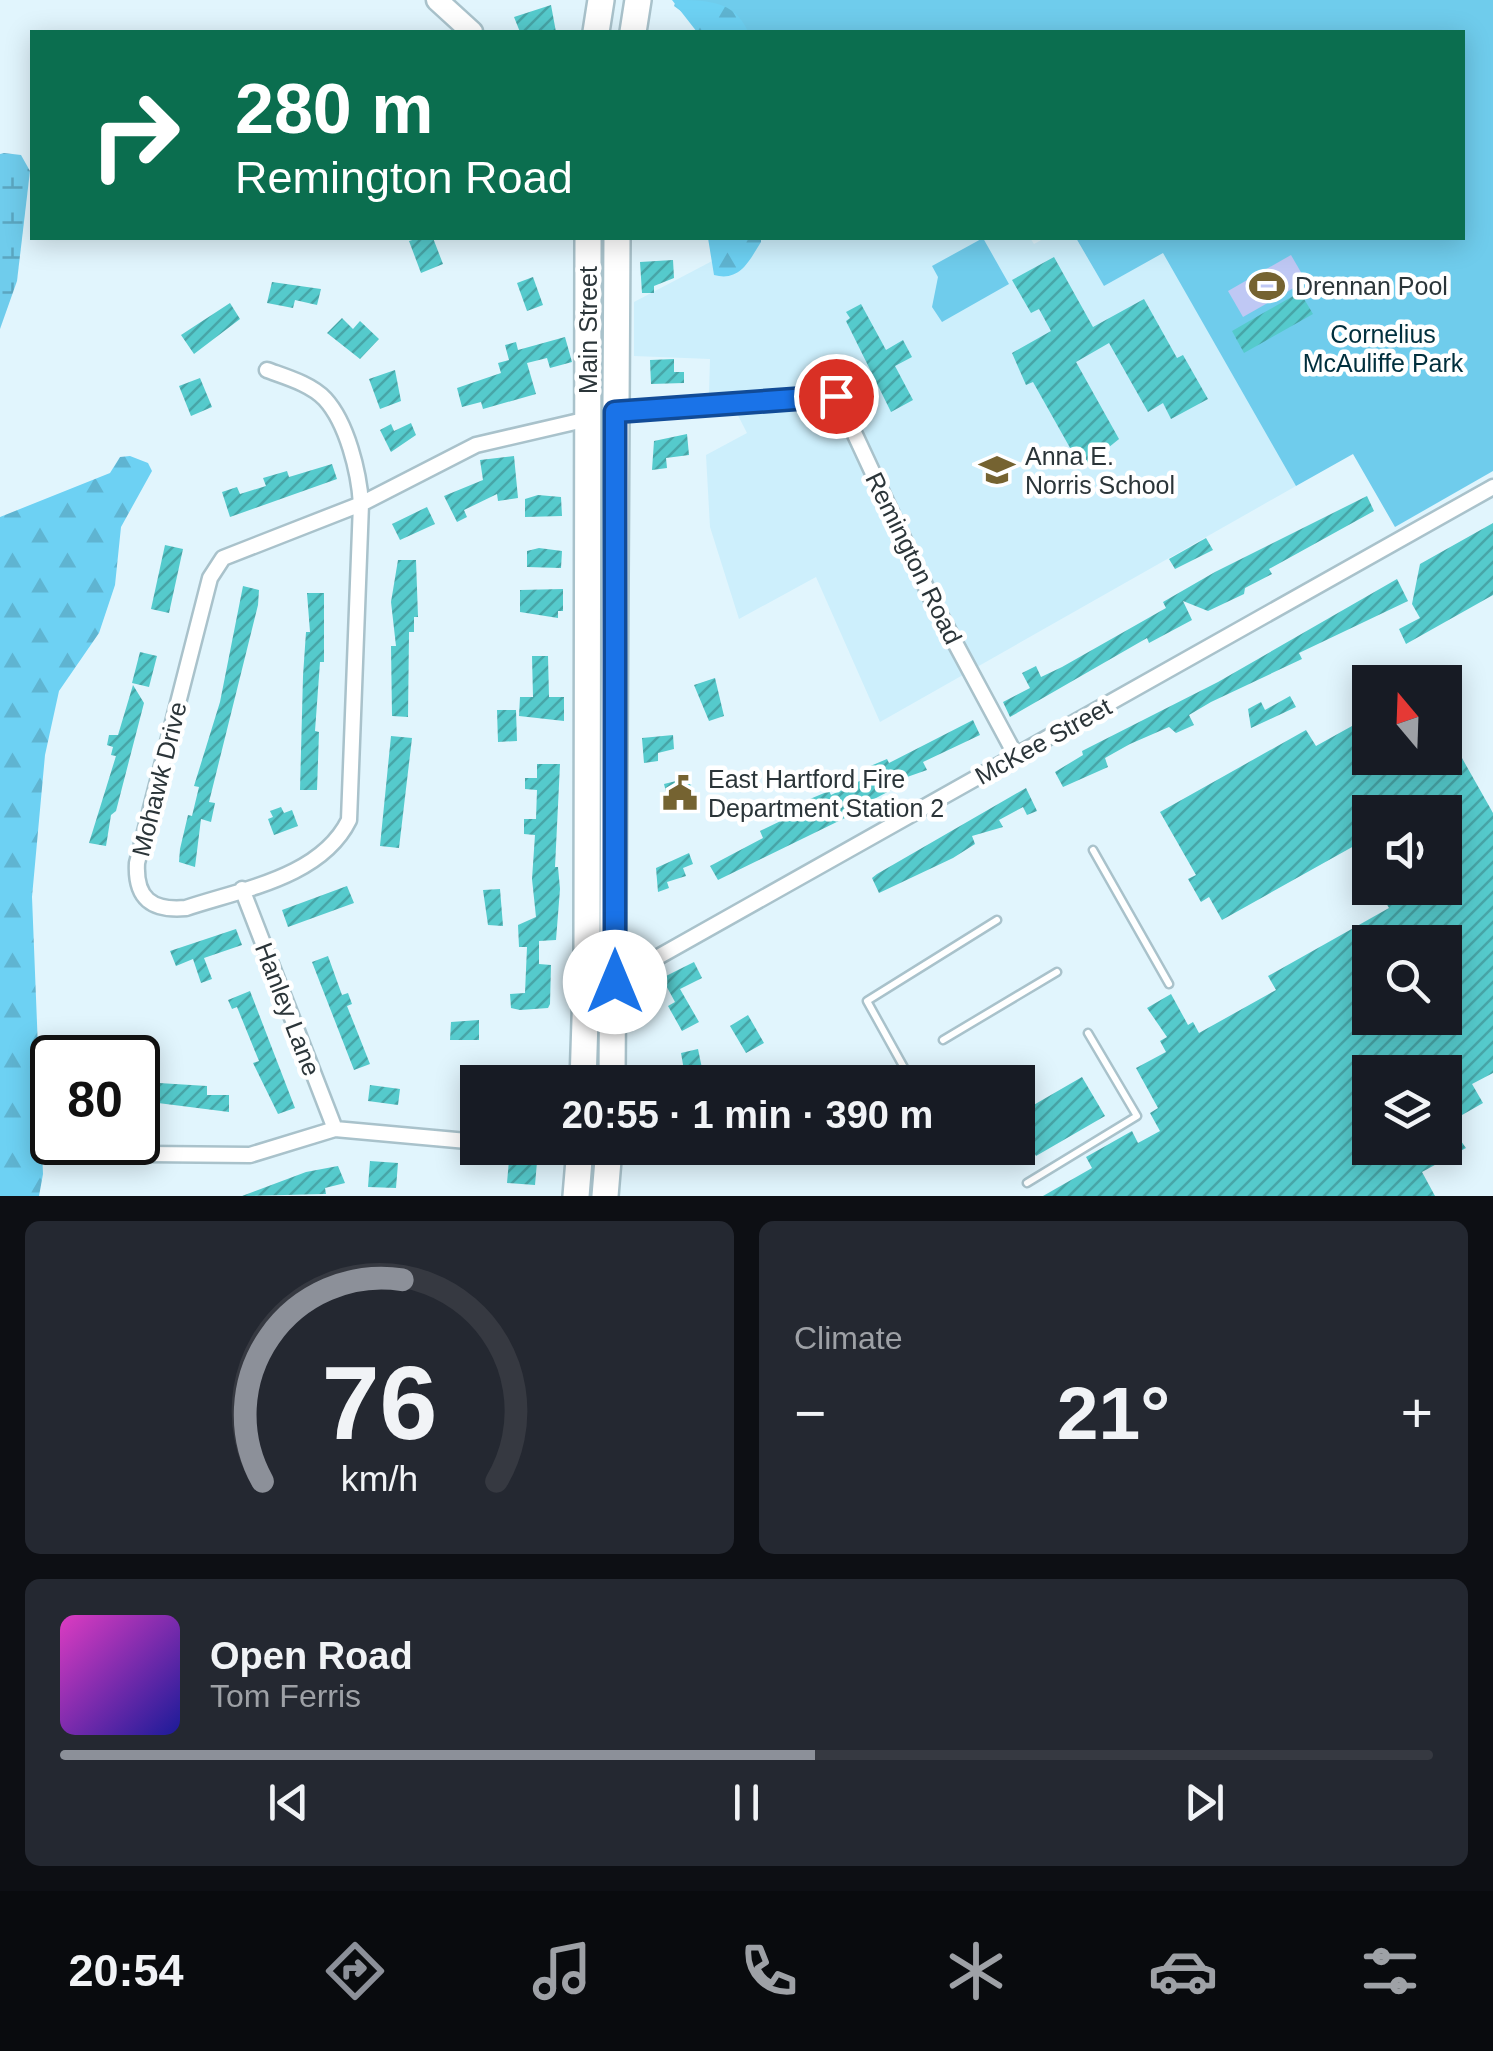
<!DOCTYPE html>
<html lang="en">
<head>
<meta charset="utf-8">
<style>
  body { margin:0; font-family:Helvetica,sans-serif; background:#242831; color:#f1f3f6; height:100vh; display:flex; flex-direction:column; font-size:38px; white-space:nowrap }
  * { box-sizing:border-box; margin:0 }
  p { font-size:32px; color:#9ea1a6 }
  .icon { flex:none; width:55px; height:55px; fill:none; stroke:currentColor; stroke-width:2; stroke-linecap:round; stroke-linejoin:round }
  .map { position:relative; height:1196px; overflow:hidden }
  .sheet { display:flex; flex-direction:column; gap:25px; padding:25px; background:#0d0f14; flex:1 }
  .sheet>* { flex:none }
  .banner { position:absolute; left:30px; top:30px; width:1435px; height:210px; border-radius:0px; box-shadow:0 5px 25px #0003; background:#0b6e4f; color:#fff; overflow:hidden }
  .needle { width:65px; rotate:341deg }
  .buttons { position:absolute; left:1352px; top:665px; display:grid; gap:20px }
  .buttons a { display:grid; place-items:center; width:110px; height:110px; border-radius:0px; background:#171b24; box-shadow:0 5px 25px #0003; font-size:50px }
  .speed { position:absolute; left:30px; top:1035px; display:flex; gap:20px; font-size:50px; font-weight:700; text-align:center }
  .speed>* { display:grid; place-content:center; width:130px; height:130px; border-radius:50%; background:#171b24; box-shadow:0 5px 25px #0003; line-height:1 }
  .speed .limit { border:5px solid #111; border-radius:15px; background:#fff; color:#111 }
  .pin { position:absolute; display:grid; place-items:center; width:85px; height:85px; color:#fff; margin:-42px; border:5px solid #fff; border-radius:50%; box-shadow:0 2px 10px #0007 }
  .me { position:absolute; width:110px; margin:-55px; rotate:0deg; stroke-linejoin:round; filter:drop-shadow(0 0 8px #0008) }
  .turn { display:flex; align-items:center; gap:35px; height:210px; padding:0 40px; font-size:45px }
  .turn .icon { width:130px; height:130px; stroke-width:2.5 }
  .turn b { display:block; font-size:70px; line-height:85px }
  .big { font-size:75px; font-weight:800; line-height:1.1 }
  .sheet .tile { flex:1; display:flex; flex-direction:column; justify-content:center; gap:15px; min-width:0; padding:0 35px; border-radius:15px; background:#242831 }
  .sheet .dial { align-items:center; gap:0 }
  .dial svg { height:260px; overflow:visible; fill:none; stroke:#363941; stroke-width:7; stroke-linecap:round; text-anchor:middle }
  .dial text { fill:#f1f3f6; stroke:none }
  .song { display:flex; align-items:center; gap:30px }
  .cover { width:120px; height:120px; border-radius:15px; background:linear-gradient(135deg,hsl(310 70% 55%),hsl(240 70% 35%)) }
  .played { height:10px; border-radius:5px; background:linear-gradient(90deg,#8c9099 55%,#363941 55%) }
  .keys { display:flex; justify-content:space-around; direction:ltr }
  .heat { display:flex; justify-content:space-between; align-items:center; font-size:55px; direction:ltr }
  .sheet .tiles { flex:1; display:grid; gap:25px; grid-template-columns:1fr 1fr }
  .tile:last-child { grid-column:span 2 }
  .trip { position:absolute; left:460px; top:1065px; width:575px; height:100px; border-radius:0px; background:#171b24; box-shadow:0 5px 25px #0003; font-weight:800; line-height:100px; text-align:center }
  .tabs { display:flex; height:160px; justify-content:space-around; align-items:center; background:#090b0e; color:#9ea1a6 }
  .tabs .icon { width:70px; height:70px }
  .tabs .selected { color:#8c9099 }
  .tabs b { font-size:45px; color:#f1f3f6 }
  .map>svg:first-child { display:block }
  .built { fill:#cdeffc }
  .green { fill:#6fccec }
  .forest { fill:url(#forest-firs) }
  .wetland { fill:url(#wetland-marsh) }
  .water { fill:#bfc8f4 }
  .building { fill:url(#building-hatch); fill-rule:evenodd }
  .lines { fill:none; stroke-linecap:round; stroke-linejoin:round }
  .lane-casing { stroke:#a9c2cb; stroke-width:11 }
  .street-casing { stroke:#a9c2cb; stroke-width:19 }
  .secondary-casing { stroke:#a9c2cb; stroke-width:25 }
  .highway-casing { stroke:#a9c2cb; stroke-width:30 }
  .lane { stroke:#fff; stroke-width:6 }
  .street { stroke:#fff; stroke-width:14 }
  .secondary { stroke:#fff; stroke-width:20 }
  .highway { stroke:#fff; stroke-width:25 }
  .route-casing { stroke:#114b97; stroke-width:25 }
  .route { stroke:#1a73e8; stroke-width:18 }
  .labels { text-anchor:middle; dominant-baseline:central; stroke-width:9; stroke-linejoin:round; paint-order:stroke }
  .poi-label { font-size:25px; fill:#2b3539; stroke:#fff; text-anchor:start }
  .street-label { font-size:25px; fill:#2b3539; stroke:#fff }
  .park-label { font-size:25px; fill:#002f3d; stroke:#fff }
</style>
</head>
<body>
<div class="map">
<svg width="1493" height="1196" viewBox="0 0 1493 1196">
  <defs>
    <pattern id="forest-firs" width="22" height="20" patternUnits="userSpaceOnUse" patternTransform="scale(2.5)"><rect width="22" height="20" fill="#6dd1f3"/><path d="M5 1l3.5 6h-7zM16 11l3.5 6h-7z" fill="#5fb4d1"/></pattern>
    <pattern id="wetland-marsh" width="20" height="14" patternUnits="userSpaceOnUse" patternTransform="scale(2.5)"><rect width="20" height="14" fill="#6fccec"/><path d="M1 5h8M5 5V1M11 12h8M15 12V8" fill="none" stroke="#5ba6c0"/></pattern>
    <pattern id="building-hatch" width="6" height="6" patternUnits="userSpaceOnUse" patternTransform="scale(2.5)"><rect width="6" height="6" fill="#55cacc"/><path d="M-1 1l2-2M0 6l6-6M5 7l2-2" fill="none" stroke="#47a5a7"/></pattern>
  </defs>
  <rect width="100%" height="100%" fill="#e1f5fd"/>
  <path class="built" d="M 756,238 L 1030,238 L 1034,244 L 1045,238 L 1076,238 L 1104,286 L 1163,252 L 1296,486 L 880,722 L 816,577 L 739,619 L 710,527 L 706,455 L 747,433 L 726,392 L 709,393 L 710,359 L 634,356 L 634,302 Z"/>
  <path class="green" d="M 676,0 L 1493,0 L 1493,471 L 1395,527 L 1353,454 L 1296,486 L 1163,253 L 1104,286 L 1076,238 L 1462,238 L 1462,32 L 709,32 L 674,6 Z
    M 983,238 L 1009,284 L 942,322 L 932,307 L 938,277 L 932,266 Z"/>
  <path class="forest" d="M 672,0 C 706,0 735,0 748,32 L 697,32 Z
    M 708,238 L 761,238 L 761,242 C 749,261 740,282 714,275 Z
    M 130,456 L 148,463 L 152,471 L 121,527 L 115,585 L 99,633 L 59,691 L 45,755 L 32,897 L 43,1174 L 39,1196 L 0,1196 L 0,517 L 110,473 L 120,457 Z"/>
  <path class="wetland" d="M 4,153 L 21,155 L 30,171 L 17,281 L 0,329 L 0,154 Z"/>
  <path class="water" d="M 1291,255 L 1306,281 L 1243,317 L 1228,291 Z"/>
  <path class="building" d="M 551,5 L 556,32 L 520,32 L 514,17 Z
    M 419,238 L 433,238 L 443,264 L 421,273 L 409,241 Z
    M 1054,257 L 1093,327 L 1144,299 L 1177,358 L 1183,355 L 1208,399 L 1171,419 L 1163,403 L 1148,412 L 1109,343 L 1076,362 L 1119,439 L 1087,465 L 1084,459 L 1078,462 L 1033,382 L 1026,385 L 1012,353 L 1051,331 L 1039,309 L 1031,313 L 1012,280 Z
    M 673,260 L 674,278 L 654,286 L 654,293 L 642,293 L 640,262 Z
    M 533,277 L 543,305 L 527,311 L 517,283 Z
    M 272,282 L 321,289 L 317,305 L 295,300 L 293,308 L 267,303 Z
    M 1300,292 L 1313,314 L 1244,353 L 1232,331 Z
    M 230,303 L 240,319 L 194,354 L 181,335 Z
    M 861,304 L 886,350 L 903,340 L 912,357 L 895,366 L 913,400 L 891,412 L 846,321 L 850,318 L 846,312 Z
    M 342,318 L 353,329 L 360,321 L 379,339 L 360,359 L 327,333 Z
    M 565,337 L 572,362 L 550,368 L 547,358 L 527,363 L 536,394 L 483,409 L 481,402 L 462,407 L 457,388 L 501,373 L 498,363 L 509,360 L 505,345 L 516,342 L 518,350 Z
    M 674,359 L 674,372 L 684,372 L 684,383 L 651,384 L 650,360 Z
    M 395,370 L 401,401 L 380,409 L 369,379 Z
    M 200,378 L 212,407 L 191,416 L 179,386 Z
    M 411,423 L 416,435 L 391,452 L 380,430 L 391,424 L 394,431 Z
    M 687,434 L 689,455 L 666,458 L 667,468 L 652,470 L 654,441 Z
    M 514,456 L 518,498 L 498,501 L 497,494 L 464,510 L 467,517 L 457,522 L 444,496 L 483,480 L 480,460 Z
    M 332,464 L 337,479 L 230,517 L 222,492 L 237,487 L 240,494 L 266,486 L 263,478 L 287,471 L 289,477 Z
    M 538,495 L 561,497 L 562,516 L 525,517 L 525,499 Z
    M 1367,496 L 1374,511 L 1269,569 L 1272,574 L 1245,588 L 1244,594 L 1208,611 L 1183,601 L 1192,620 L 1149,643 L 1147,638 L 1010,717 L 1003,702 L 1030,688 L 1022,673 L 1036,666 L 1041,677 L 1062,667 L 1166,608 L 1163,602 L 1215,572 Z
    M 427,507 L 435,524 L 400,540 L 392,524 Z
    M 1493,523 L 1493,595 L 1406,644 L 1399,629 L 1420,618 L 1412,604 L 1420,564 Z
    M 1206,538 L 1213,550 L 1175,569 L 1169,559 Z
    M 165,545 L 183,549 L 169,613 L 151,609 Z
    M 539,548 L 562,551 L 561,568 L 527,567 L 527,551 Z
    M 398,560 L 416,560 L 418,617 L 414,617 L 414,632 L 409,632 L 408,717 L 392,716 L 391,646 L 396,646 L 391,602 Z
    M 1397,579 L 1408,601 L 1299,653 L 1302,659 L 1211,702 L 1189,715 L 1194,725 L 1176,733 L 1169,727 L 1130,744 L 1105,758 L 1108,767 L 1063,787 L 1055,772 L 1083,755 L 1082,751 L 1218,682 Z
    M 243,586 L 259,590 L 258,605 L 209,802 L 215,803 L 211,822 L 201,819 L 195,867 L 179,862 L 180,849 L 188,815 L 192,816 L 199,787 L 194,786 L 220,702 Z
    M 563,589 L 563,611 L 558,611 L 558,618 L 520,612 L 520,590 Z
    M 307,593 L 324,593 L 324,662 L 320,662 L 315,731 L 319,732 L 317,790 L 300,790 L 303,676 L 306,632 L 310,632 Z
    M 140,652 L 157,656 L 149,687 L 132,683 Z
    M 532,656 L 548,656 L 549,697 L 564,697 L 564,721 L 519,716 L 520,697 L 533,697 Z
    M 715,678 L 724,716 L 709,721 L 694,685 Z
    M 133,685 L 144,703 L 116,811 L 111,815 L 106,846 L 89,843 L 116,756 L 111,755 L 113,747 L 107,745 L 109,735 L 118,735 Z
    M 1290,696 L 1296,707 L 1251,728 L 1248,709 L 1261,702 L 1265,710 Z
    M 497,710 L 516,710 L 517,741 L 498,742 Z
    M 1370,716 L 1370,758 L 1445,758 L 1445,728 L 1493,813 L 1493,1073 L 1472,1084 L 1483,1103 L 1448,1123 L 1466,1148 L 1422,1172 L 1435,1196 L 1043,1196 L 1092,1168 L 1086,1157 L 1132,1131 L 1138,1143 L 1160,1131 L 1150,1113 L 1158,1108 L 1136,1068 L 1166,1052 L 1160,1041 L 1167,1037 L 1147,1008 L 1171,994 L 1188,1025 L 1193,1022 L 1199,1033 L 1276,990 L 1268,976 L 1389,908 L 1377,888 L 1445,888 L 1445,812 L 1370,812 L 1370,875 L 1354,846 L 1222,920 L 1209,897 L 1201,902 L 1188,879 L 1196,875 L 1160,812 L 1306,730 L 1316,746 ZM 1370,942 L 1445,942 L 1445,1018 L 1370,1018 ZM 1370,1072 L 1445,1072 L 1445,1148 L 1370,1148 Z
    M 973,720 L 980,735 L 923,762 L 927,770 L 890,783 L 893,789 L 846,814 L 847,817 L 718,880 L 710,866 L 763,838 L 760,831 L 789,817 L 786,809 L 829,791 L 831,795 L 872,775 L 868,767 L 887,759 L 889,763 Z
    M 673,735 L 674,749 L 658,753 L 658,761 L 644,763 L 642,738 Z
    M 391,736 L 412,738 L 399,848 L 380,846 Z
    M 537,764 L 560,764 L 555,867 L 558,867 L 560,889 L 556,940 L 539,941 L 539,964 L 551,965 L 550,1004 L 548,1008 L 520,1010 L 511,1008 L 510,994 L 525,993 L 527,947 L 519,947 L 518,925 L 536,917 L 532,879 L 535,835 L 524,834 L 524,819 L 536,819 L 537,790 L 525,789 L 525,778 L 537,778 Z
    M 684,779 L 685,784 L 690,783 L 694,807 L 671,812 L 664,784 Z
    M 1026,788 L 1037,811 L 1027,815 L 1023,807 L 999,820 L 1003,827 L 972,836 L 975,844 L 953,858 L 879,893 L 872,878 L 877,874 Z
    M 281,807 L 284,813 L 292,810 L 298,826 L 274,835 L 268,819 L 273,817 L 270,811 Z
    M 689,853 L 693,864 L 683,868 L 686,876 L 667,882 L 669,888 L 658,892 L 656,868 Z
    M 347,886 L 354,903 L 288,927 L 282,910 Z
    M 500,889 L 503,926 L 488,925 L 483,890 Z
    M 236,929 L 242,945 L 204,958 L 212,979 L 201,983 L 193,959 L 176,966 L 170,951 Z
    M 328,956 L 342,995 L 348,993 L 352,1004 L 347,1006 L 370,1064 L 354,1070 L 312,962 Z
    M 694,962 L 702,978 L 680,989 L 699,1022 L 682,1031 L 668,1006 L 675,1002 L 662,978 Z
    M 250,991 L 295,1108 L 278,1114 L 253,1063 L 259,1061 L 237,1007 L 232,1009 L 228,1000 Z
    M 748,1015 L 764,1043 L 746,1053 L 730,1026 Z
    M 479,1020 L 479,1040 L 450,1040 L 451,1022 Z
    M 698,1049 L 704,1078 L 686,1082 L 681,1053 Z
    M 1082,1077 L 1105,1116 L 1036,1156 L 1018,1124 L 1018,1114 Z
    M 159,1083 L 207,1086 L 207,1095 L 229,1095 L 229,1112 L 158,1103 Z
    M 370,1085 L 400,1089 L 398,1105 L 368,1101 Z
    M 509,1160 L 537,1162 L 535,1185 L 507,1183 Z
    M 370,1161 L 398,1163 L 396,1188 L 368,1187 Z
    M 338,1166 L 345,1183 L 325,1188 L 326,1194 L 242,1196 L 306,1172 Z"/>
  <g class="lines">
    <defs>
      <path id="lane" d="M 1093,850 L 1169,984
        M 943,1040 L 1057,972
        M 912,1082 L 867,1001 L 997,920
        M 1027,1183 L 1137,1116 L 1088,1033"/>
      <path id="street" d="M 267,370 C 286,377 311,384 325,399 C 347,423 359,472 361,504 L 349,820 C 321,877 243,889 186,908 C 152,911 135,899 137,863 L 210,578 L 223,558 L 361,504 L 476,445 L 588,419
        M 615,413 L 837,396 L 931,598 L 1016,756
        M 242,889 L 335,1129
        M 608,973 L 642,966 L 1493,487
        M 545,1148 L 579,1150
        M 147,1154 L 250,1155 L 335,1129 L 478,1142"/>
      <path id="secondary" d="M 437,0 L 472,32"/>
      <path id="highway" d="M 596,32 L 601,0
        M 633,32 L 638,0
        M 583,1082 L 587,958 L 588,238
        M 612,1082 L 617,238
        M 576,1196 L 580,1148
        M 605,1196 L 609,1148"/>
    </defs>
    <use href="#lane" class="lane-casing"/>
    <use href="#street" class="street-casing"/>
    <use href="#secondary" class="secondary-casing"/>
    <use href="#highway" class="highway-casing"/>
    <use href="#lane" class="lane"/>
    <use href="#street" class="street"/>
    <use href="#secondary" class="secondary"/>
    <use href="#highway" class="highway"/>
  </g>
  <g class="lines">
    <defs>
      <path id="route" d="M 615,982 L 615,412 L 836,396"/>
    </defs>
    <use href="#route" class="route-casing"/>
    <use href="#route" class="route"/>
  </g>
  <defs>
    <symbol id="stadium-bare" viewBox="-9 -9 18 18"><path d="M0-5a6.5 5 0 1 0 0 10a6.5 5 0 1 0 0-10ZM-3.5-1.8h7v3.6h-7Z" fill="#756331" stroke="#fff" stroke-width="2.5" paint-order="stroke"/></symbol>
    <symbol id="school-bare" viewBox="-9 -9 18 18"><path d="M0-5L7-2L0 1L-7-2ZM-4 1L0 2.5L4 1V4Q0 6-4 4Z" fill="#756331" stroke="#fff" stroke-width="2.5" paint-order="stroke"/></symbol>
    <symbol id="civic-bare" viewBox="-9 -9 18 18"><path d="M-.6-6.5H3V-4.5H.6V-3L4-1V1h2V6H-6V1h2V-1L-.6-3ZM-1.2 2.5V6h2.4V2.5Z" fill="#756331" stroke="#fff" stroke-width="2.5" paint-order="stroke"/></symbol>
  </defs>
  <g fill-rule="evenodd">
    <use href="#stadium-bare" x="1242" y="261" width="50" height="50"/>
    <use href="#school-bare" x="972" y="445" width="50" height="50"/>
    <use href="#civic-bare" x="655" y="768" width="50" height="50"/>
  </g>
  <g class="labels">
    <g class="poi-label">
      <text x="1295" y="286">Drennan Pool</text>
      <text x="1025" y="456">Anna E.<tspan x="1025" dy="29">Norris School</tspan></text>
      <text x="708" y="779">East Hartford Fire<tspan x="708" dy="29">Department Station 2</tspan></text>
    </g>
    <g class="street-label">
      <text transform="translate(588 330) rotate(-90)">Main Street</text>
      <text transform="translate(914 558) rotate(64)">Remington Road</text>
      <text transform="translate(1043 741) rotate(-29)">McKee Street</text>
      <text transform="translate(159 779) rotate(-76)">Mohawk Drive</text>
      <text transform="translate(288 1009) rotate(69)">Hanley Lane</text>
    </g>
    <g class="park-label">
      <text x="1383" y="334">Cornelius<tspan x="1383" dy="29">McAuliffe Park</tspan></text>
    </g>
  </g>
</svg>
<div class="buttons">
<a><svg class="needle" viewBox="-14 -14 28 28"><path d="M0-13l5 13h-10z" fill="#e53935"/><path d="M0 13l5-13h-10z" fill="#9ea1a6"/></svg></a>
<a><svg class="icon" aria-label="sound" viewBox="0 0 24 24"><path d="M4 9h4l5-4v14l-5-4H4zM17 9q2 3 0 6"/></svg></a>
<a><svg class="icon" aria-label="search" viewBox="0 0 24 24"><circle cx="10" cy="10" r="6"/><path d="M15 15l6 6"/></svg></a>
<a><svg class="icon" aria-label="layers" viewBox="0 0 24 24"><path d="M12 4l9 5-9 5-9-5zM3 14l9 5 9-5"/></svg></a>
</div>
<div class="speed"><div class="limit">80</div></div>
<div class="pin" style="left:836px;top:396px;background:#d93025"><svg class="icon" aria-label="arrive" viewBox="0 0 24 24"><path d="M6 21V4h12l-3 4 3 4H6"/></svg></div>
<svg class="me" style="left:615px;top:982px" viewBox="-20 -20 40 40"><circle r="19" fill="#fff"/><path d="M0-13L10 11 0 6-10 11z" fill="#1a73e8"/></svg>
<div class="trip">20:55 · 1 min · 390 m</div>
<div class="banner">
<div class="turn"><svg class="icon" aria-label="right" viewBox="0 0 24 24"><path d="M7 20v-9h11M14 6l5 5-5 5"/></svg><div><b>280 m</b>Remington Road</div></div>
</div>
</div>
<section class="sheet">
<div class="tiles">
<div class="tile dial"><svg viewBox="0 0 100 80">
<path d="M14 69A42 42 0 1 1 86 69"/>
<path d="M14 69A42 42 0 0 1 57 7" stroke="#8c9099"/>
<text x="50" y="56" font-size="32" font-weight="700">76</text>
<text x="50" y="72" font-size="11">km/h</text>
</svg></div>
<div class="tile"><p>Climate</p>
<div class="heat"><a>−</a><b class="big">21°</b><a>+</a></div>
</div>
<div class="tile">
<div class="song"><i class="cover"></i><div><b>Open Road</b><p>Tom Ferris</p></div></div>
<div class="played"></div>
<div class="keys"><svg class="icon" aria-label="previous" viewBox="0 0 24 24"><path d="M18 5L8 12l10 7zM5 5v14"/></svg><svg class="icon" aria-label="pause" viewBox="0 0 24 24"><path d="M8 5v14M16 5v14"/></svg><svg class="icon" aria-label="next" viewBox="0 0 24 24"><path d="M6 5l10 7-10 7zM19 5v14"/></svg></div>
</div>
</div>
</section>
<nav class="tabs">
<b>20:54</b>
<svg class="icon selected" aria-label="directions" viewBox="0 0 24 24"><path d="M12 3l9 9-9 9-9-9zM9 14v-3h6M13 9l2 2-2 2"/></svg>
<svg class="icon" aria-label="music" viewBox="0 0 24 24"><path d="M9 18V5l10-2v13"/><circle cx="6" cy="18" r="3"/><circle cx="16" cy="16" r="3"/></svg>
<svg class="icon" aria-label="phone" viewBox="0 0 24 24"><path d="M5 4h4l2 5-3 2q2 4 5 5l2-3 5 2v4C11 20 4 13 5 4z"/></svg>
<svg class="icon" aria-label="climate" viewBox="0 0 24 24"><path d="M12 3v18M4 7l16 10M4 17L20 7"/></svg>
<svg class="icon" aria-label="car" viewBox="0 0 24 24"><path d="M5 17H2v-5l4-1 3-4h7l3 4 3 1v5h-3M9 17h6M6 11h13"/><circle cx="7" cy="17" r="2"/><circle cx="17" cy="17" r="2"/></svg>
<svg class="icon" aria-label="filters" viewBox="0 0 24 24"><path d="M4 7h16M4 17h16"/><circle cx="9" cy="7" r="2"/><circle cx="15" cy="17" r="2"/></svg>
</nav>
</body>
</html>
